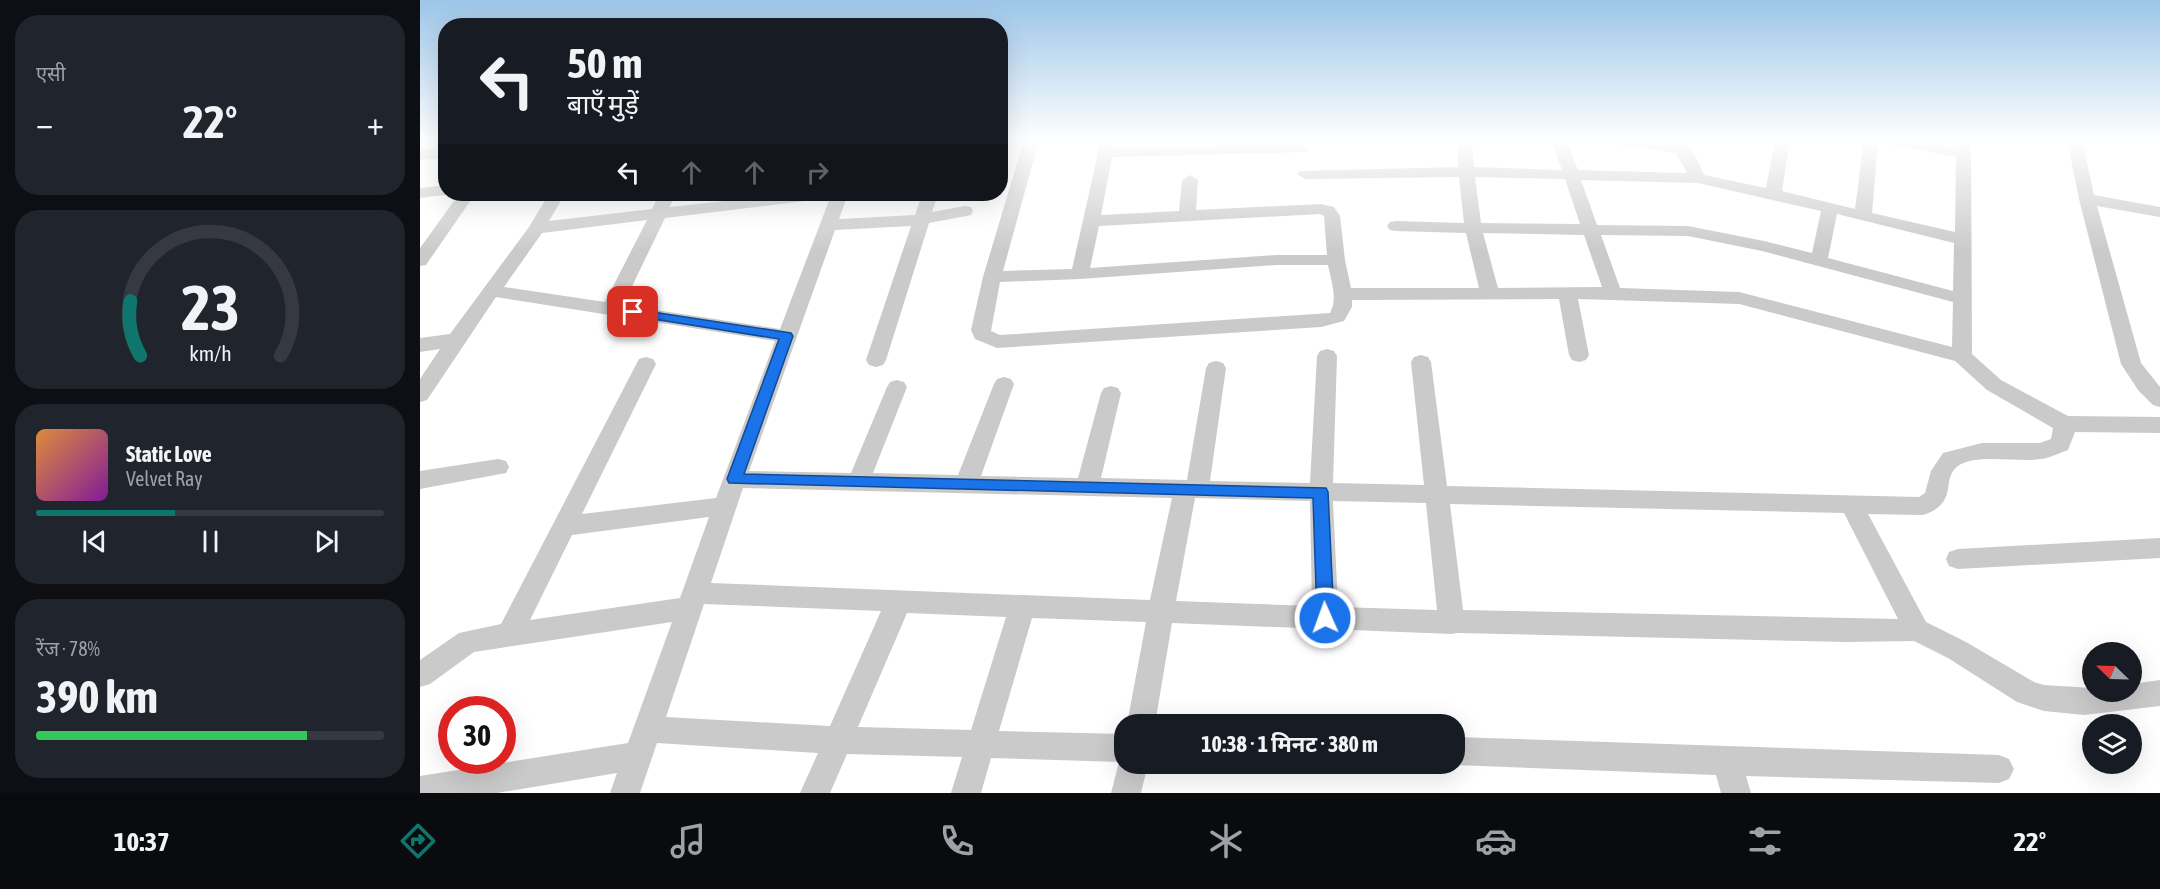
<!DOCTYPE html>
<html lang="hi">
<head>
<meta charset="utf-8">
<style>
  body { margin:0; font-family:"Asap Condensed","Noto Sans Devanagari",sans-serif; background:#20242c; color:#f1f3f6; height:100vh; display:flex; flex-direction:column; font-size:22px; white-space:nowrap }
  * { box-sizing:border-box; margin:0 }
  p { font-size:20px; color:#9ea1a6 }
  .icon { flex:none; width:33px; height:33px; fill:none; stroke:currentColor; stroke-width:2; stroke-linecap:round; stroke-linejoin:round }
  .map { position:relative; flex:1; overflow:hidden }
  .sheet { display:flex; flex-direction:column; gap:15px; padding:15px; background:#0d0f14; width:420px }
  .sheet>* { flex:none }
  .top-card { position:absolute; left:18px; top:18px; width:570px; height:183px; border-radius:24px; box-shadow:0 6px 24px #0002; background:#171b24; color:#f1f3f6; overflow:hidden }
  .needle { width:39px; rotate:293deg }
  .buttons { position:absolute; left:1662px; top:642px; display:grid; gap:12px }
  .buttons a { display:grid; place-items:center; width:60px; height:60px; border-radius:50%; background:#171b24; box-shadow:0 6px 24px #0002; font-size:30px }
  .speed { position:absolute; left:18px; top:696px; display:flex; gap:12px; font-size:30px; font-weight:700; text-align:center }
  .speed>* { display:grid; place-content:center; width:78px; height:78px; border-radius:50%; background:#171b24; box-shadow:0 6px 24px #0002; line-height:1 }
  .speed .limit { border:9px solid #d22; background:#fff; color:#111 }
  .pin { position:absolute; display:grid; place-items:center; width:51px; height:51px; color:#fff; margin:-26px; border-radius:12px; box-shadow:0 3px 9px #0006 }
  .me { position:absolute; width:66px; margin:-33px; rotate:358deg; stroke-linejoin:round; filter:drop-shadow(0 0 4px #0008) }
  .turn { display:flex; align-items:center; gap:21px; height:126px; padding:0 30px; font-size:27px }
  .turn .icon { width:78px; height:78px; stroke-width:2.5 }
  .turn b { display:block; font-size:42px; line-height:51px }
  .lanes { display:flex; align-items:center; height:57px; padding:0 30px; background:#0003; justify-content:center; gap:30px; direction:ltr }
  .lanes .off { opacity:.35 }
  .big { font-size:45px; font-weight:700; line-height:1.1 }
  .sheet .card { flex:1; display:flex; flex-direction:column; justify-content:center; gap:9px; min-width:0; padding:0 21px; border-radius:24px; background:#20242c }
  .sheet .dial { align-items:center; gap:0 }
  .dial svg { height:156px; overflow:visible; fill:none; stroke:#363941; stroke-width:7; stroke-linecap:round; text-anchor:middle }
  .dial text { fill:#f1f3f6; stroke:none }
  .song { display:flex; align-items:center; gap:18px }
  .cover { width:72px; height:72px; border-radius:9px; background:linear-gradient(135deg,hsl(30 70% 55%),hsl(290 70% 35%)) }
  .played { height:6px; border-radius:3px; background:linear-gradient(90deg,#0f766e 40%,#363941 40%) }
  .keys { display:flex; justify-content:space-around; direction:ltr }
  .heat { display:flex; justify-content:space-between; align-items:center; font-size:33px; direction:ltr }
  .charge { height:9px; border-radius:4px; background:linear-gradient(90deg,#34c759 78%,#363941 0) }
  .trip { position:absolute; left:694px; top:714px; width:351px; height:60px; border-radius:24px; background:#171b24; box-shadow:0 6px 24px #0002; font-weight:700; line-height:60px; text-align:center }
  .menu { display:flex; height:96px; justify-content:space-around; align-items:center; background:#090b0e; color:#9ea1a6 }
  .menu .icon { width:42px; height:42px }
  .menu .on { color:#0f766e }
  .menu b { font-size:27px; color:#f1f3f6 }
  main { display:flex; flex:1; min-height:0 }
  .map>svg:first-child { display:block }
  .lines { fill:none; stroke-linecap:round; stroke-linejoin:round }
  .minor { fill:#cacaca; fill-rule:evenodd }
  .route { fill:#1a73e8; stroke:#114b97; stroke-width:1.5 }
</style>
</head>
<body>
<main>
<section class="sheet">
<div class="card"><p>एसी</p>
<div class="heat"><a>−</a><b class="big">22°</b><a>+</a></div>
</div>
<div class="card dial"><svg viewBox="0 0 100 80">
<path d="M14 69A42 42 0 1 1 86 69"/>
<path d="M14 69A42 42 0 0 1 9 41" stroke="#0f766e"/>
<text x="50" y="56" font-size="32" font-weight="700">23</text>
<text x="50" y="72" font-size="11">km/h</text>
</svg></div>
<div class="card">
<div class="song"><i class="cover"></i><div><b>Static Love</b><p>Velvet Ray</p></div></div>
<div class="played"></div>
<div class="keys"><svg class="icon" aria-label="previous" viewBox="0 0 24 24"><path d="M18 5L8 12l10 7zM5 5v14"/></svg><svg class="icon" aria-label="pause" viewBox="0 0 24 24"><path d="M8 5v14M16 5v14"/></svg><svg class="icon" aria-label="next" viewBox="0 0 24 24"><path d="M6 5l10 7-10 7zM19 5v14"/></svg></div>
</div>
<div class="card"><p>रेंज · 78%</p><b class="big">390 km</b><div class="charge"></div></div>
</section>
<div class="map">
<svg width="1740" height="793" viewBox="0 0 1740 793">
  <rect width="100%" height="100%" fill="#fff"/>
  <g class="lines">
    <path class="minor" d="M 604,140 L 619,140 L 583,271 L 652,269 L 681,140 L 695,140 L 694,148 L 880,144 L 888,149 L 885,152 L 692,157 L 681,215 L 759,211 L 762,180 L 770,175 L 778,180 L 776,210 L 901,204 L 914,207 L 920,216 L 925,260 L 931,288 L 1059,288 L 1046,233 L 976,231 L 970,230 L 967,226 L 970,222 L 976,221 L 1044,223 L 1039,177 L 885,179 L 877,174 L 879,171 L 1038,167 L 1037,140 L 1052,140 L 1054,167 L 1142,170 L 1131,140 L 1146,140 L 1158,170 L 1267,173 L 1256,153 L 1199,145 L 1191,140 C 1206,139 1261,138 1271,149 C 1277,156 1280,167 1284,175 L 1346,188 L 1355,140 L 1370,140 L 1362,191 L 1435,209 L 1444,140 L 1488,140 L 1536,148 L 1537,140 L 1551,140 L 1552,354 L 1581,380 L 1648,416 L 1740,417 L 1740,433 L 1655,432 L 1648,450 C 1639,453 1630,458 1621,459 C 1600,463 1556,453 1538,466 C 1520,479 1540,503 1503,515 L 1448,514 L 1506,622 L 1546,642 L 1614,682 L 1624,685 L 1672,688 L 1672,692 L 1712,692 L 1712,684 L 1740,680 L 1740,706 L 1664,715 L 1624,711 L 1597,702 L 1528,658 L 1494,641 L 1426,642 L 1037,633 L 1032,634 L 752,623 L 735,724 L 707,724 L 726,622 L 612,618 L 579,731 L 705,734 L 705,764 L 728,764 L 721,793 L 691,793 L 699,762 L 571,758 L 561,793 L 531,793 L 542,757 L 427,754 L 410,793 L 380,793 L 398,753 L 237,743 L 220,793 L 190,793 L 197,773 L 77,793 L 0,793 L 0,776 L 208,743 L 252,622 L 54,652 L 10,684 L 0,687 L 0,660 L 39,633 L 81,624 L 219,359 L 226,357 L 233,359 L 236,364 L 162,514 L 296,498 L 355,341 L 76,297 L 7,400 L 0,402 L 0,379 L 20,349 L 0,352 L 0,338 L 30,334 L 109,227 L 129,194 L 145,194 L 129,221 L 232,209 L 239,194 L 255,194 L 250,207 L 370,194 L 428,194 L 419,219 L 495,215 L 502,194 L 518,194 L 512,212 L 545,206 L 551,207 L 553,211 L 551,215 L 509,223 L 466,360 L 463,365 L 456,367 L 449,365 L 446,360 L 491,226 L 415,230 L 329,471 L 431,473 L 467,387 L 470,382 L 477,380 L 484,382 L 487,387 L 453,473 L 538,475 L 574,384 L 577,379 L 584,377 L 591,379 L 594,384 L 561,476 L 658,478 L 681,393 L 684,388 L 691,386 L 698,388 L 701,393 L 681,478 L 767,480 L 786,368 L 789,363 L 796,361 L 803,363 L 806,368 L 790,481 L 890,483 L 897,356 L 900,351 L 907,349 L 914,351 L 917,356 L 913,483 L 1004,485 L 991,362 L 994,357 L 1001,355 L 1008,357 L 1011,362 L 1027,486 L 1499,497 L 1505,493 L 1511,471 L 1523,453 L 1562,443 L 1620,443 L 1631,439 L 1633,428 L 1567,390 L 1535,361 L 1319,304 L 1158,299 L 1169,355 L 1166,360 L 1159,362 L 1152,360 L 1149,355 L 1139,299 L 932,300 L 932,307 L 924,321 L 901,327 L 577,348 L 555,339 L 551,330 L 563,277 ZM 1458,142 L 1536,157 L 1535,232 L 1452,213 ZM 1055,177 L 1145,179 L 1160,224 L 1061,223 ZM 1161,180 L 1278,183 L 1401,211 L 1392,253 L 1344,241 L 1268,226 L 1177,225 ZM 410,198 L 360,329 L 203,305 L 245,218 ZM 900,214 L 904,216 L 907,255 L 856,255 L 670,268 L 679,226 ZM 1417,214 L 1534,243 L 1533,291 L 1408,258 ZM 227,220 L 185,302 L 84,287 L 122,233 ZM 1063,233 L 1164,235 L 1182,287 L 1078,288 ZM 1181,235 L 1268,236 L 1342,251 L 1533,302 L 1532,347 L 1319,292 L 1200,288 ZM 856,265 L 908,265 C 911,280 918,299 910,313 L 580,335 L 571,331 L 580,282 L 660,279 ZM 323,488 L 752,498 L 730,600 L 291,583 ZM 775,498 L 890,501 L 892,606 L 756,601 ZM 913,501 L 1006,503 L 1017,610 L 918,607 ZM 1030,504 L 1424,513 L 1478,619 L 1043,610 ZM 289,517 L 260,598 L 110,620 L 152,535 ZM 284,604 L 461,611 L 410,726 L 246,717 ZM 487,613 L 586,617 L 551,730 L 438,727 Z
      M 1647,140 L 1662,140 L 1674,195 L 1740,207 L 1740,217 L 1677,206 L 1721,363 L 1740,387 L 1740,407 L 1733,405 L 1718,390 L 1701,364 L 1659,199 Z
      M 26,148 L 26,158 L 0,160 L 0,150 Z
      M 26,185 L 26,194 L 32,194 L 0,198 L 0,188 Z
      M 39,194 L 55,194 L 6,265 L 0,266 L 0,248 Z
      M 78,459 L 86,461 L 89,467 L 86,473 L 0,489 L 0,471 Z
      M 1740,538 L 1740,558 L 1538,569 L 1529,566 L 1526,559 L 1529,552 L 1538,549 Z
      M 1035,737 L 1579,755 L 1589,759 L 1594,769 L 1589,779 L 1579,783 L 1326,776 L 1331,793 L 1301,793 L 1296,775 L 1035,765 L 1031,764 L 1035,764 Z"/>
  </g>
  <linearGradient id="sky" x2="0" y2="1"><stop stop-color="#9cc5e8"/><stop offset="0.56" stop-color="#fff"/><stop offset="1" stop-color="#fff" stop-opacity="0"/></linearGradient>
  <rect width="1740" height="251" fill="url(#sky)"/>
  <path class="route" d="M 213,309 L 371,333 L 373,336 L 324,474 L 906,488 L 908,492 L 914,618 L 911,623 L 905,625 L 899,623 L 897,618 L 893,498 L 309,483 L 307,479 L 359,339 L 208,315 L 206,312 Z"/>
</svg>
<div class="buttons">
<a><svg class="needle" viewBox="-14 -14 28 28"><path d="M0-13l5 13h-10z" fill="#e53935"/><path d="M0 13l5-13h-10z" fill="#9ea1a6"/></svg></a>
<a><svg class="icon" aria-label="layers" viewBox="0 0 24 24"><path d="M12 4l9 5-9 5-9-5zM3 14l9 5 9-5"/></svg></a>
</div>
<div class="speed"><div class="limit">30</div></div>
<div class="pin" style="left:213px;top:312px;background:#d93025"><svg class="icon" aria-label="arrive" viewBox="0 0 24 24"><path d="M6 21V4h12l-3 4 3 4H6"/></svg></div>
<svg class="me" style="left:905px;top:618px" viewBox="-20 -20 40 40"><circle r="17" fill="#1a73e8" stroke="#fff" stroke-width="3"/><path d="M0-11L8 9 0 5-8 9z" fill="#fff"/></svg>
<div class="trip">10:38 · 1 मिनट · 380 m</div>
<div class="top-card">
<div class="turn"><svg class="icon" aria-label="left" viewBox="0 0 24 24"><path d="M17 20v-9H6M10 6l-5 5 5 5"/></svg><div><b>50 m</b>बाएँ मुड़ें</div></div>
<div class="lanes"><svg class="icon" aria-label="left" viewBox="0 0 24 24"><path d="M17 20v-9H6M10 6l-5 5 5 5"/></svg><svg class="icon off" aria-label="ahead" viewBox="0 0 24 24"><path d="M12 20V5M6 11l6-6 6 6"/></svg><svg class="icon off" aria-label="ahead" viewBox="0 0 24 24"><path d="M12 20V5M6 11l6-6 6 6"/></svg><svg class="icon off" aria-label="right" viewBox="0 0 24 24"><path d="M7 20v-9h11M14 6l5 5-5 5"/></svg></div>
</div>
</div>
</main>
<nav class="menu">
<b>10:37</b>
<svg class="icon on" aria-label="directions" viewBox="0 0 24 24"><path d="M12 3l9 9-9 9-9-9zM9 14v-3h6M13 9l2 2-2 2"/></svg>
<svg class="icon" aria-label="music" viewBox="0 0 24 24"><path d="M9 18V5l10-2v13"/><circle cx="6" cy="18" r="3"/><circle cx="16" cy="16" r="3"/></svg>
<svg class="icon" aria-label="phone" viewBox="0 0 24 24"><path d="M5 4h4l2 5-3 2q2 4 5 5l2-3 5 2v4C11 20 4 13 5 4z"/></svg>
<svg class="icon" aria-label="climate" viewBox="0 0 24 24"><path d="M12 3v18M4 7l16 10M4 17L20 7"/></svg>
<svg class="icon" aria-label="car" viewBox="0 0 24 24"><path d="M5 17H2v-5l4-1 3-4h7l3 4 3 1v5h-3M9 17h6M6 11h13"/><circle cx="7" cy="17" r="2"/><circle cx="17" cy="17" r="2"/></svg>
<svg class="icon" aria-label="filters" viewBox="0 0 24 24"><path d="M4 7h16M4 17h16"/><circle cx="9" cy="7" r="2"/><circle cx="15" cy="17" r="2"/></svg>
<b>22°</b>
</nav>
</body>
</html>
